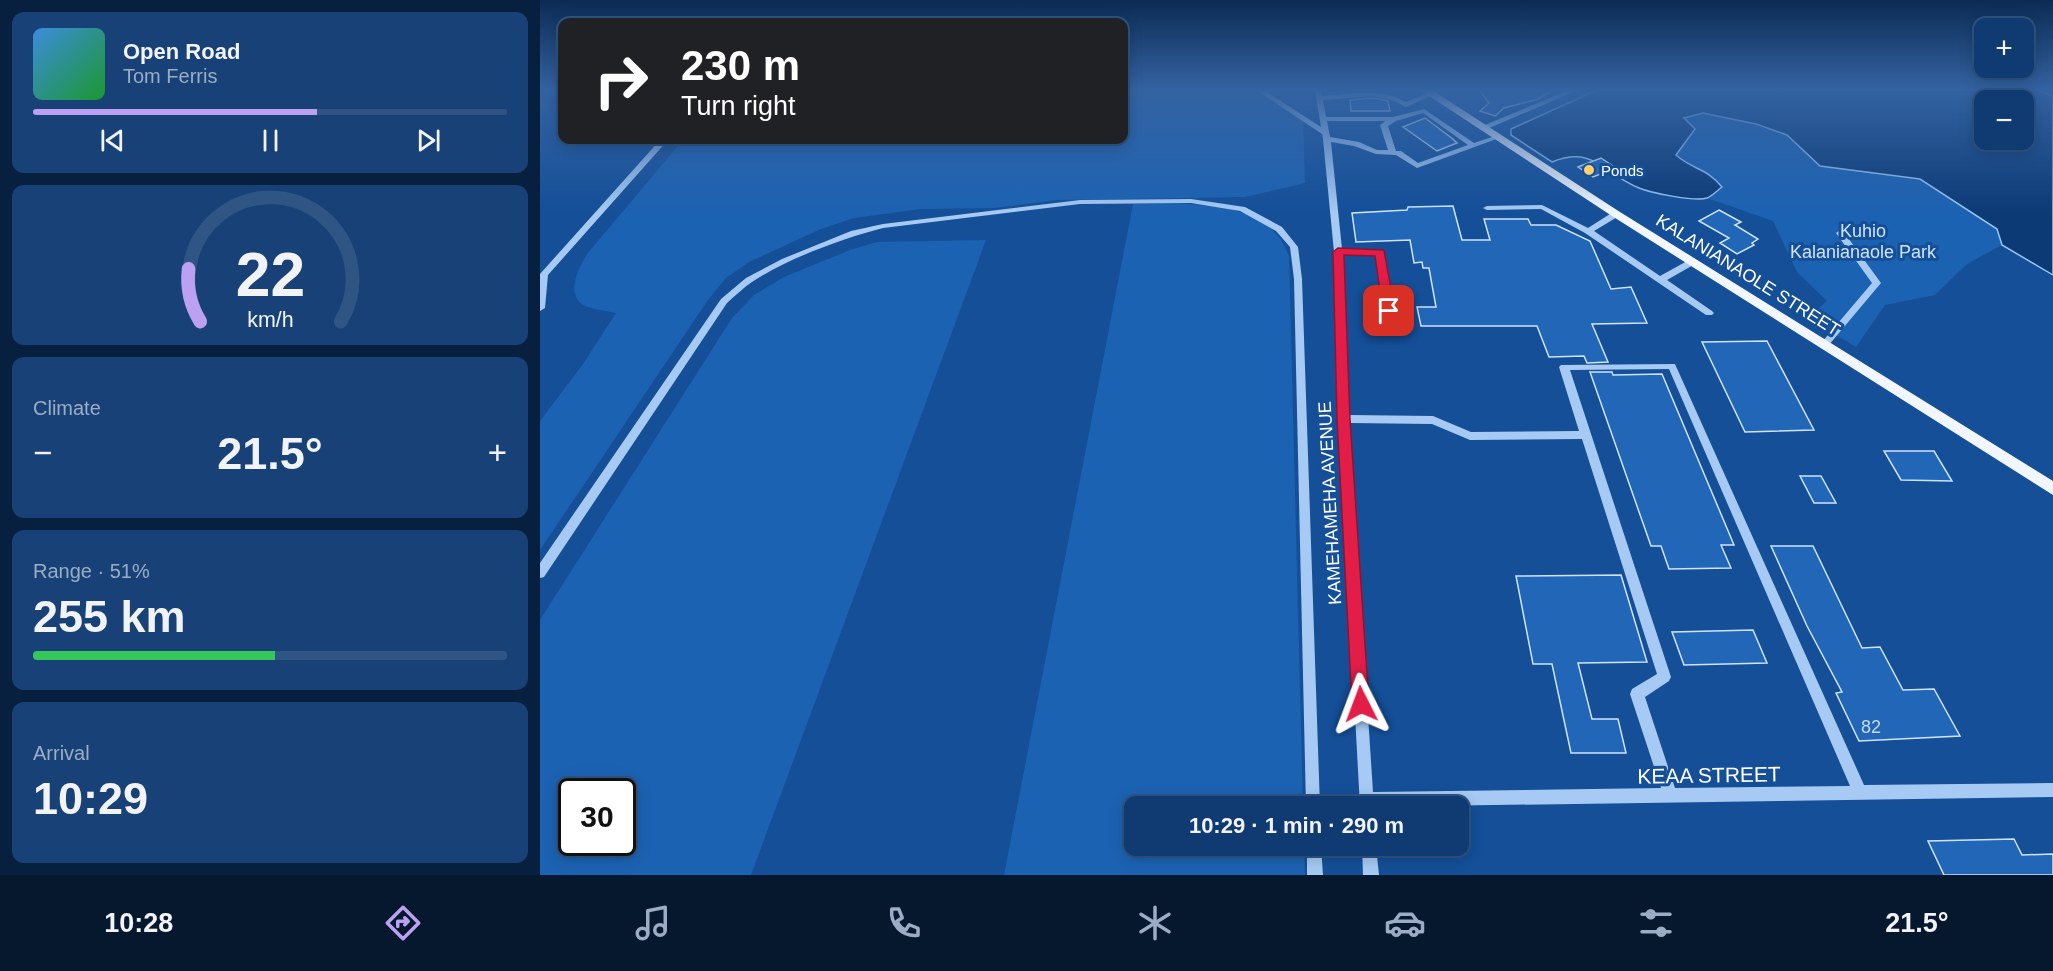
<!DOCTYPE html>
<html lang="en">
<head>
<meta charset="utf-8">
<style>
  body { margin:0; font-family:Helvetica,sans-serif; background:#184277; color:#f1f3f6; height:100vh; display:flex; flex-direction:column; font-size:22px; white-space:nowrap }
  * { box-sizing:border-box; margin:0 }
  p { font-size:20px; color:#9badc4 }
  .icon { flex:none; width:33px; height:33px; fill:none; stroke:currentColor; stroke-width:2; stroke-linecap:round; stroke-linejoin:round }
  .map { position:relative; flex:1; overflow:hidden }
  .side { display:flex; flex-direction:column; gap:12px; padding:12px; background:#08203f; width:540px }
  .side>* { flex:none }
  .top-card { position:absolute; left:18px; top:18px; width:570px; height:126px; border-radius:12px; box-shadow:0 3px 15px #0003,0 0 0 2px #2f5584; background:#202124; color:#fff; overflow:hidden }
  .controls { position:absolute; left:1434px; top:18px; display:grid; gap:12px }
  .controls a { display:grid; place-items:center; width:60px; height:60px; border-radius:12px; background:#0f3b72; box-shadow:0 3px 15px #0003,0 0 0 2px #2f5584; font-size:30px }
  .speed { position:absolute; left:18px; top:778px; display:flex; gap:12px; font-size:30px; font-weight:700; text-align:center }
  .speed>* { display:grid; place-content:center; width:78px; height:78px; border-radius:50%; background:#0f3b72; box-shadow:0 3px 15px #0003,0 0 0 2px #2f5584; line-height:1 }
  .speed .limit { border:3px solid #111; border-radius:9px; background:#fff; color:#111 }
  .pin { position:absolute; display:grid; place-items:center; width:51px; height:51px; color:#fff; margin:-26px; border-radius:12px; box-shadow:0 3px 9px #0006 }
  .me { position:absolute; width:66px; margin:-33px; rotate:357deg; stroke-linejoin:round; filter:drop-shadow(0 0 4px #0008) }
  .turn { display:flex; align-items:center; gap:21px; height:126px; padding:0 24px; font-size:27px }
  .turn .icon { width:78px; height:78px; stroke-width:2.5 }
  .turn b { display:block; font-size:42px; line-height:51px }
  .big { font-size:45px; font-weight:700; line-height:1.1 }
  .side .widget { flex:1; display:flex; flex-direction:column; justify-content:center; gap:9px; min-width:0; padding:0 21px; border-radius:12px; background:#184277 }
  .side .dial { align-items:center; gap:0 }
  .dial svg { height:156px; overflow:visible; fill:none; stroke:#2f5584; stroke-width:7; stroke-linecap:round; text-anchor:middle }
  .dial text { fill:#f1f3f6; stroke:none }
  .song { display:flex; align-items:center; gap:18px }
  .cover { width:72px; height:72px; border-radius:9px; background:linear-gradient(135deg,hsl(210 70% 55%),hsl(130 70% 35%)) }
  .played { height:6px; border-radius:3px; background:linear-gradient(90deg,#bca0f2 60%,#2f5584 60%) }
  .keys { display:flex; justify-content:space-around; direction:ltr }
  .heat { display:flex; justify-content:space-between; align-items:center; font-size:33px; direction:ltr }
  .charge { height:9px; border-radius:4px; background:linear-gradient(90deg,#34c759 51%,#2f5584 0) }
  .trip { position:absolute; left:584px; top:796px; width:345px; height:60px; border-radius:12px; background:#0f3b72; box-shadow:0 3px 15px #0003,0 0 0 2px #2f5584; font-weight:700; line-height:60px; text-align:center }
  .menu { display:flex; height:96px; justify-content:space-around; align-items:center; background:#06182e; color:#9badc4 }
  .menu .icon { width:42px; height:42px }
  .menu .current { color:#bca0f2 }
  .menu b { font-size:27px; color:#f1f3f6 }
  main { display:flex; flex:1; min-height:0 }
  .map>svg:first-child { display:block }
  .green { fill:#1c62b2; fill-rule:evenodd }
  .water { fill:#0c3a75; stroke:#98c5f6; stroke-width:1.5; fill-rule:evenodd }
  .building { fill:#2266b7; stroke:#cee4fd; stroke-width:1.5 }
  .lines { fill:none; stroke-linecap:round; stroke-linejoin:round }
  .minor { fill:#a6caf3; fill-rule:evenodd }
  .major { fill:#f2f7ff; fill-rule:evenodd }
  .route { fill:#e11d48; stroke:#92132f; stroke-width:1.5 }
  .poi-dot { fill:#ffd168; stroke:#144f98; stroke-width:2 }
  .labels { text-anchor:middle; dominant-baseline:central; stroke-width:6; stroke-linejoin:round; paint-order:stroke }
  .far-poi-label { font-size:15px; fill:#fff; stroke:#144f98; text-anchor:start }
  .park-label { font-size:18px; fill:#cee4fd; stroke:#144f98 }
  .street-label { font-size:18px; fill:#fff; stroke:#144f98 }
  .near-number-label { font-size:18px; fill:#c8d9ed }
  .near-street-label { font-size:21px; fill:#fff; stroke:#144f98 }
</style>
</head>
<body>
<main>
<section class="side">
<div class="widget">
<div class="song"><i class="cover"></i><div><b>Open Road</b><p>Tom Ferris</p></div></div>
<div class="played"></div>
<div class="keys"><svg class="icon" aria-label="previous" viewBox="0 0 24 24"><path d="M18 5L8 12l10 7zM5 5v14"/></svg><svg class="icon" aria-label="pause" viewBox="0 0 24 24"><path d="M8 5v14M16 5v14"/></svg><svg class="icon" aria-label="next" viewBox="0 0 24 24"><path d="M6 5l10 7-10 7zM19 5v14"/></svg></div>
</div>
<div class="widget dial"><svg viewBox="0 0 100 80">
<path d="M14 69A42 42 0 1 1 86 69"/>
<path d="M14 69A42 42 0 0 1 8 42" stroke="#bca0f2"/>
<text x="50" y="56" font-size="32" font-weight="700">22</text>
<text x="50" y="72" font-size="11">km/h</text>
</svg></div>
<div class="widget"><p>Climate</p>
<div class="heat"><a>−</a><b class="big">21.5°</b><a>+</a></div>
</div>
<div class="widget"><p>Range · 51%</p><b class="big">255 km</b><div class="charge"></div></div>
<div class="widget"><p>Arrival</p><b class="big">10:29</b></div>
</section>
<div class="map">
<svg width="1513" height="875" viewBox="0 0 1513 875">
  <rect width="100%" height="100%" fill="#144f98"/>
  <path class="green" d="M 584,90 L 717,90 L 763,121 L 765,183 L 705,197 L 516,200 L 455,208 L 381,209 L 314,218 L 281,229 L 209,262 L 186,278 L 168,300 L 0,550 L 0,421 L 43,364 L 76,313 C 67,311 57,310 48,307 C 23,298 38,269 47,254 L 143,140 L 584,140 Z
    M 1163,113 L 1216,124 L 1247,135 L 1280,166 L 1380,179 L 1457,229 L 1462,245 L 1427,264 L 1395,295 L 1345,305 L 1316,347 L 1267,318 L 1287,301 L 1257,272 L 1233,221 L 1167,198 L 1182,186 C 1167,168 1153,170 1136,155 L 1155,129 L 1144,118 Z
    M 593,204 C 637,204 707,198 738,236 C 743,241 746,250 749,256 L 763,807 L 594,807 L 594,846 L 764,846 L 765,875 L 464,875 Z
    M 446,240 L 211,875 L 0,875 L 0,620 L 192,318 L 214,295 L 244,277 L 310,250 L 337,242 ZM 32,792 L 82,792 L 82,843 L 32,843 Z"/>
  <path class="water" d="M 1057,90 L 1498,90 L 1513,96 L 1513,275 L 1462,245 L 1457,229 L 1380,179 L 1280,166 L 1247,135 L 1216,124 L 1163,113 L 1144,118 L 1155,129 L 1136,155 C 1153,170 1167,168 1182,187 C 1178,190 1172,196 1167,198 C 1156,202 1111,193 1099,188 C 1064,174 1054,145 1012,162 L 971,135 L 971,129 ZM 1444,100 L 1484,100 L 1484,140 L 1444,140 Z"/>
  <path class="building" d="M 939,90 L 1013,90 L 1013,91 L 995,100 L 964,108 L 955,116 L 940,111 L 949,103 Z
    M 833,98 L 848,101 L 850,111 L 811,111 L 810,100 Z
    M 885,118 L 913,139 L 917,143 L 897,151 L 863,127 Z
    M 1061,158 L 1076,168 L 1053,177 L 1038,167 Z
    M 913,206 L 922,240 L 950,240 L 944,219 L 988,219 L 991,225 L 1016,225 L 1050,241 L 1071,289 L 1091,287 L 1107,323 L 1052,324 L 1068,362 L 1047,363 L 1044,356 L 1009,357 L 997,326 L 881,326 L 877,307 L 896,307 L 889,268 L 883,268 L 882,262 L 874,263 L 870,240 L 816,242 L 812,213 L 867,210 L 868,207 Z
    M 1179,210 L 1201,222 L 1195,225 L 1218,239 L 1212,243 L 1214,245 L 1197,254 L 1180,243 L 1189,238 L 1159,221 Z
    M 1227,341 L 1274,430 L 1205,432 L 1162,342 Z
    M 1050,372 L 1072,372 L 1073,375 L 1122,374 L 1194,545 L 1181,545 L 1191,568 L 1129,569 L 1121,546 L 1111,546 Z
    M 1344,451 L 1394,451 L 1412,481 L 1361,480 Z
    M 1260,476 L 1281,476 L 1296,503 L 1274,503 Z
    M 1231,546 L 1273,546 L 1322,648 L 1340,647 L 1363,690 L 1394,689 L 1420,736 L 1319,741 L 1296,693 L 1302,692 L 1267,626 Z
    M 1081,575 L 1107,662 L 1038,663 L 1052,719 L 1078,719 L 1086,753 L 1031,753 L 1012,664 L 993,664 L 976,576 Z
    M 1213,630 L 1227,663 L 1144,665 L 1132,632 Z
    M 1474,839 L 1482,855 L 1513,854 L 1513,875 L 1404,875 L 1388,841 Z"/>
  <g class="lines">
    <path class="minor" d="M 716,90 L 724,90 L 781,127 L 775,90 L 781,90 L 782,96 C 813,94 838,87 866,102 L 891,92 L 893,93 L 893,95 L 866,107 L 852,100 L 833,96 L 783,100 L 786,117 L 853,117 L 884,109 L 934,143 L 958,135 L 962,137 L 877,168 L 856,155 L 836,154 L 814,146 L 791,142 L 802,249 L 843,250 L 854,311 L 849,314 L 844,311 L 836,255 L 802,255 L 809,415 L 893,416 L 931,432 L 1039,431 L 1019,367 L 1021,365 L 1135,364 L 1324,785 L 1513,783 L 1513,797 L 820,807 L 799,419 L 794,252 L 783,139 L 782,134 ZM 883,113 L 928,145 L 878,163 L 861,151 L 856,151 L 848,126 L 856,121 ZM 787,121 L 845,121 L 840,125 L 848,150 L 837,150 L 819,142 L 790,137 ZM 1129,369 L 1310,786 L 1135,788 L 1105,697 L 1129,681 L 1131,677 L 1030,370 ZM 809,423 L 892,424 L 930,440 L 1042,439 L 1117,674 L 1092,689 L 1090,694 L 1121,788 L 833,792 Z
      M 1029,90 L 1038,90 L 947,129 L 940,127 Z
      M 120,140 L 128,140 L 8,275 L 5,308 L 0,311 L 0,274 Z
      M 651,199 L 705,207 L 742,227 L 758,247 L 762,279 L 780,807 L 766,807 L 754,279 L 750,247 L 736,231 L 700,211 L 651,203 L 540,204 L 343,228 C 304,238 246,259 212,282 C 203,288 195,296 187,303 L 4,577 L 0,578 L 0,563 L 181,299 L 206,278 L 242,259 L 311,231 L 343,224 L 540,200 Z
      M 1002,205 L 1048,228 L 1073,212 L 1079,212 L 1079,216 L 1054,231 L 1120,276 L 1149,260 L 1155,260 L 1155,264 L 1127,280 L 1172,311 L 1174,313 L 1172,315 L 1166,315 L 1045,233 L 1001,209 L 947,210 L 943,208 L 947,206 Z
      M 1300,230 L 1303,231 L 1341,283 L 1288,346 L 1282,346 L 1280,344 L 1282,342 L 1332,283 L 1296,233 Z
      M 767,846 L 781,846 L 783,875 L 767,875 Z
      M 822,846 L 836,846 L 839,875 L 823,875 Z"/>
    <path class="major" d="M 880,90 L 892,90 L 1080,212 L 1513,481 L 1513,495 L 1072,216 Z"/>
  </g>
  <linearGradient id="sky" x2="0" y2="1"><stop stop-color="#0b2b54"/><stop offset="0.42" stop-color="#3463a2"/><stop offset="1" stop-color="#3463a2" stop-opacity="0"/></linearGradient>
  <rect width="1513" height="213" fill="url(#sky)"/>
  <path class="route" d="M 798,248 L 844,250 L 855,311 L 849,315 L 843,311 L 835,256 L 804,255 L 810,419 L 829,704 L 827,710 L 821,713 L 815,710 L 812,704 L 797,419 L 793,252 Z"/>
  <circle class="poi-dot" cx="1049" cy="170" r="6"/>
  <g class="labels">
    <g class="far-poi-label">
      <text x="1061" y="170">Ponds</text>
    </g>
    <g class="park-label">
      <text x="1323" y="231">Kuhio<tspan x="1323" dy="21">Kalanianaole Park</tspan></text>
    </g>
    <g class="street-label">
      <text transform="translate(1208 275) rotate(32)">KALANIANAOLE STREET</text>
      <text transform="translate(790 503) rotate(-93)">KAMEHAMEHA AVENUE</text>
    </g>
    <g class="near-number-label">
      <text x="1331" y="727">82</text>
    </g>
    <g class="near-street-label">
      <text transform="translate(1169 775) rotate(-1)">KEAA STREET</text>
    </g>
  </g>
</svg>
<div class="controls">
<a>+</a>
<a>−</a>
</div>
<div class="speed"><div class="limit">30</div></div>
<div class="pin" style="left:849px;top:311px;background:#d93025"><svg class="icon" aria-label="arrive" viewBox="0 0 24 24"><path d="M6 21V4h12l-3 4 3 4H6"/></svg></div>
<svg class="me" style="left:821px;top:704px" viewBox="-20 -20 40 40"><path d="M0-17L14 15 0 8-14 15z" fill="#e11d48" stroke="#fff" stroke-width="4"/></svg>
<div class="trip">10:29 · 1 min · 290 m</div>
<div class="top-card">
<div class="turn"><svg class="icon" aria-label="right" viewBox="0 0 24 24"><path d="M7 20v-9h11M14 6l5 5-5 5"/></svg><div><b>230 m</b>Turn right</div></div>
</div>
</div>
</main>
<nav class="menu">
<b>10:28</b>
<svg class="icon current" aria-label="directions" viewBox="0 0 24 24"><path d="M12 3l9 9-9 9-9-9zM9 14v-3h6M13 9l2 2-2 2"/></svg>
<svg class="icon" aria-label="music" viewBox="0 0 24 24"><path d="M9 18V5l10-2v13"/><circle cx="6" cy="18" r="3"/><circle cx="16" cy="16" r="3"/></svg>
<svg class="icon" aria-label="phone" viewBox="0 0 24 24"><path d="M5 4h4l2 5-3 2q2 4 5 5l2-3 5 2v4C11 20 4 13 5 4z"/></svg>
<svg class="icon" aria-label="climate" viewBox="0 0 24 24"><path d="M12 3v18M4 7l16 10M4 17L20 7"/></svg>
<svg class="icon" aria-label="car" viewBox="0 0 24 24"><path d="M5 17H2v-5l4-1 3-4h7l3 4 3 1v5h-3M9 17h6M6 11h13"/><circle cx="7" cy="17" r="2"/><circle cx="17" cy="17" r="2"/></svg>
<svg class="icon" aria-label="filters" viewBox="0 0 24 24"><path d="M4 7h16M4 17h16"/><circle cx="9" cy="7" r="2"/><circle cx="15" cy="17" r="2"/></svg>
<b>21.5°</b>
</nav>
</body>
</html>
